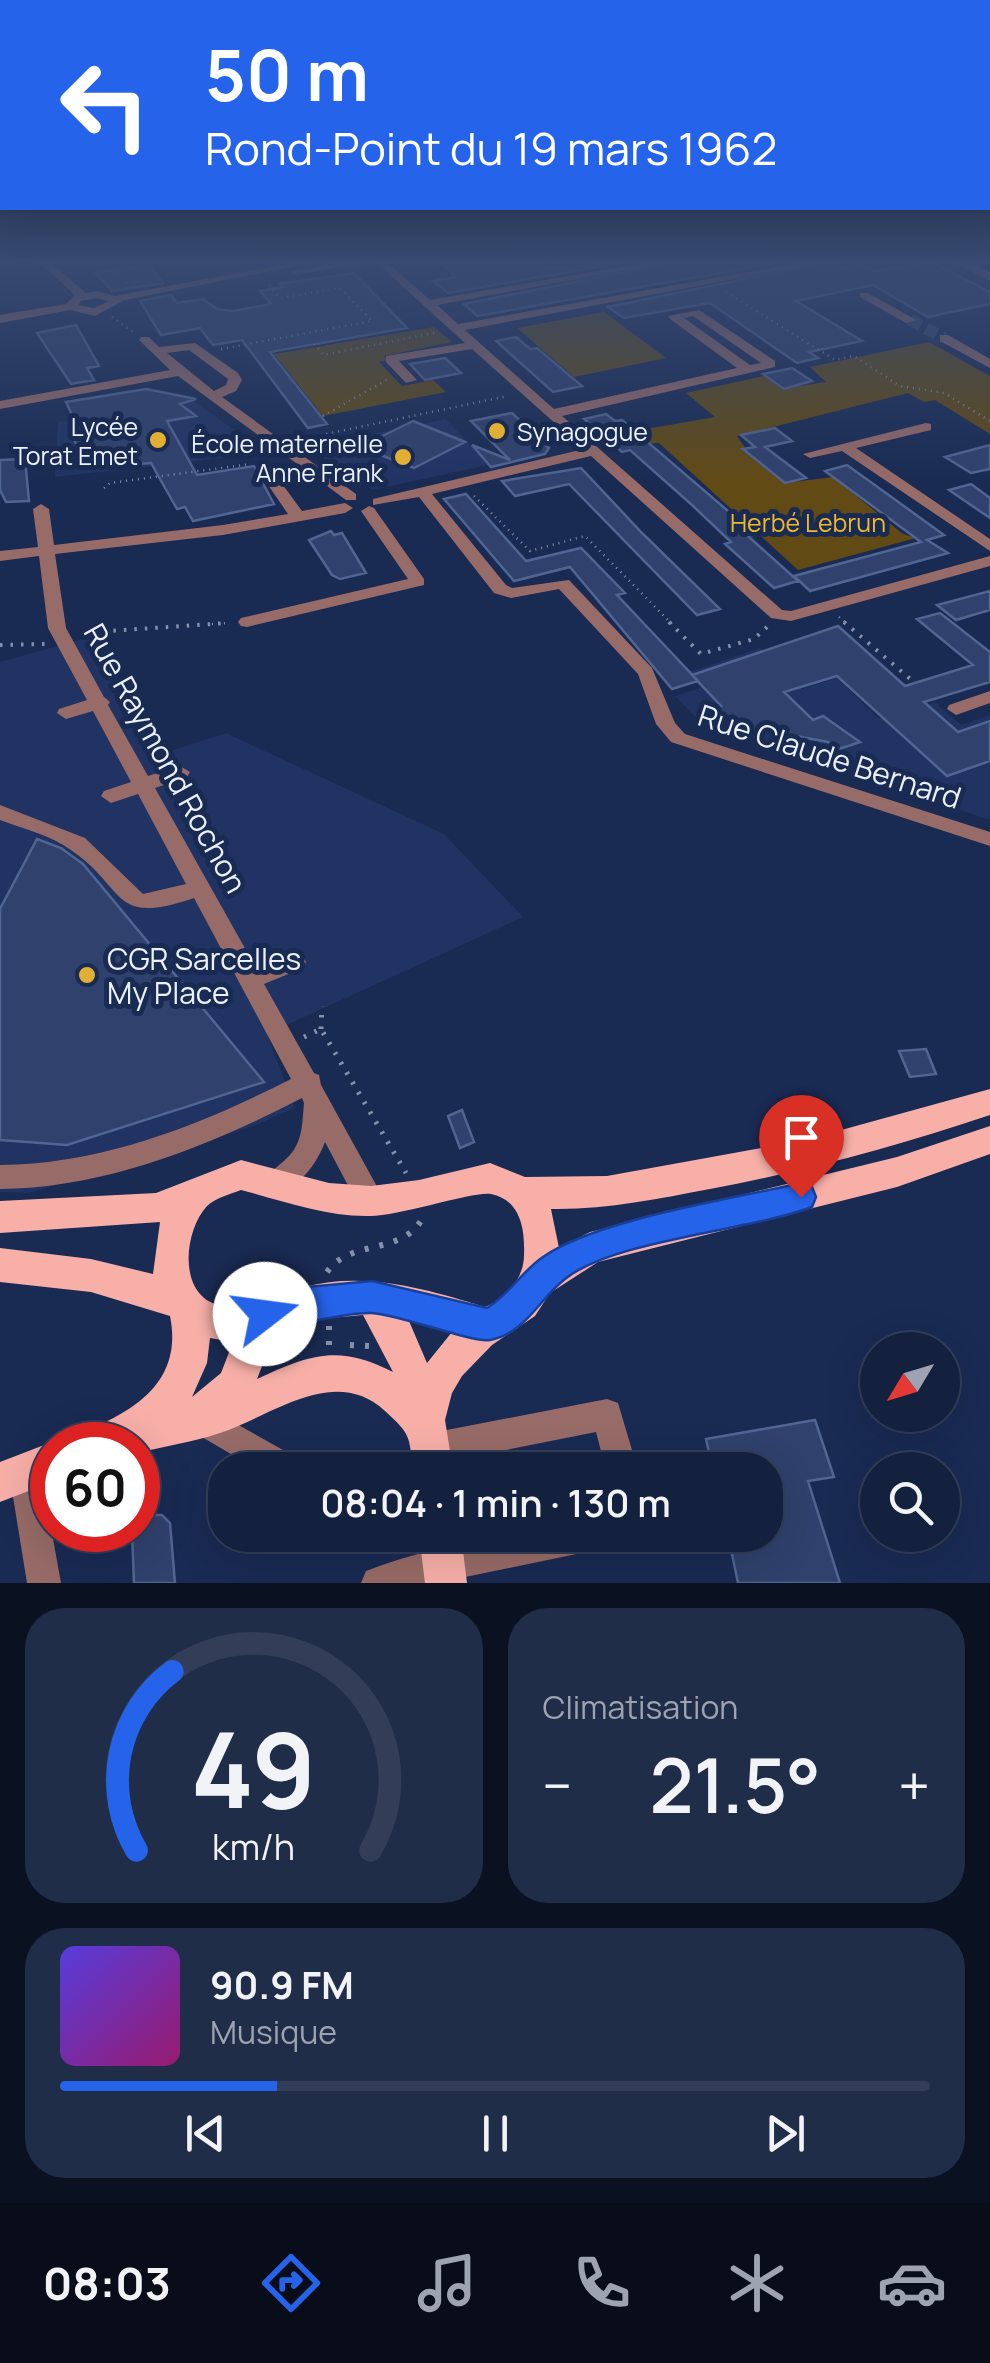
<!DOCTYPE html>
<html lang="fr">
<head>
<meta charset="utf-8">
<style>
  body { margin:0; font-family:Manrope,sans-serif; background:#202d49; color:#f1f3f6; height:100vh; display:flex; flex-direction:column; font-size:38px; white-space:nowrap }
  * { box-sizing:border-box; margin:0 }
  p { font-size:32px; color:#9da3b0 }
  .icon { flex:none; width:55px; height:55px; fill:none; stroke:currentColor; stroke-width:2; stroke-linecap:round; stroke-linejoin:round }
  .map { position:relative; height:1583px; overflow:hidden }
  .panel { display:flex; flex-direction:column; gap:25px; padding:25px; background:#0a1222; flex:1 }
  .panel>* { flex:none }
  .banner { position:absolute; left:0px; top:0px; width:990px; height:210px; box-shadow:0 10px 40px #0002,0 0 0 2px #323e58; background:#2563eb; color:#fff; overflow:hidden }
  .needle { width:65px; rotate:232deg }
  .tools { position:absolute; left:860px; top:1332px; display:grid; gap:20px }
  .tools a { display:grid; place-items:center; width:100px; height:100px; border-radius:50%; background:#13203e; box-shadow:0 10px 40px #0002,0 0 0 2px #323e58; font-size:50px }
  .speed { position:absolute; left:30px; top:1422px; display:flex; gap:20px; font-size:50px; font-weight:700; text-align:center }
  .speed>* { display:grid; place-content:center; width:130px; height:130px; border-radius:50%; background:#13203e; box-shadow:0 10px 40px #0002,0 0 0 2px #323e58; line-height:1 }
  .speed .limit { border:15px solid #d22; background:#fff; color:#111 }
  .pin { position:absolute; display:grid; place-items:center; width:85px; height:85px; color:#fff; margin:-102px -42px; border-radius:50% 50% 50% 0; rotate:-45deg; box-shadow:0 0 10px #0007 }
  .pin .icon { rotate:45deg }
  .me { position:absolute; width:110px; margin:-55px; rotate:75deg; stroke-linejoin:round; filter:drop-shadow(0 0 8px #0008) }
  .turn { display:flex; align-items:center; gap:35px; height:210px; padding:0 40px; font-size:45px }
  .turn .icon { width:130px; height:130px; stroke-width:2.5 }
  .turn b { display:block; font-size:70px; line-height:85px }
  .big { font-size:75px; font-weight:600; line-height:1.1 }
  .panel .widget { flex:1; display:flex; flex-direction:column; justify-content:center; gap:15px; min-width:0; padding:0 35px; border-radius:40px; background:#202d49 }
  .panel .dial { align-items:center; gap:0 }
  .dial svg { height:260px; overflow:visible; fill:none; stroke:#323e58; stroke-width:7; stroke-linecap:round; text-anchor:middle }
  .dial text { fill:#f1f3f6; stroke:none }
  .song { display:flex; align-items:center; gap:30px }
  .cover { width:120px; height:120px; border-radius:15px; background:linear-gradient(135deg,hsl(250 70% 55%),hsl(320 70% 35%)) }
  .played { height:10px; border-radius:5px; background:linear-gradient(90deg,#2563eb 25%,#323e58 25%) }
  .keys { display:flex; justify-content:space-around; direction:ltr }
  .heat { display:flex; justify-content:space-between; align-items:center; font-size:55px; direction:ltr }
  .panel .tiles { flex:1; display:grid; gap:25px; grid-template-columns:1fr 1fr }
  .widget:last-child { grid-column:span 2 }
  .trip { position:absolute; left:208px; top:1452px; width:575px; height:100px; border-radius:40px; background:#13203e; box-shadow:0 10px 40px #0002,0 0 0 2px #323e58; font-weight:600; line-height:100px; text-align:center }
  .dock { display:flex; height:160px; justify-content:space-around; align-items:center; background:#080d19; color:#9da3b0 }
  .dock .icon { width:70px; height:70px }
  .dock .current { color:#2563eb }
  .dock b { font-size:45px; color:#f1f3f6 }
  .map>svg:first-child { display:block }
  .built { fill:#203363 }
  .green { fill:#614a14 }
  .building { fill:#2f416c; stroke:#516593; stroke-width:2.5 }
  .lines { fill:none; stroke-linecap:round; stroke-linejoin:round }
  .minor-tunnel { stroke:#38486c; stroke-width:12; stroke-dasharray:12 6; stroke-linecap:butt }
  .path-far3 { stroke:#8591aa; stroke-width:2.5; stroke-dasharray:1 5; stroke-linecap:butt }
  .path-far2 { stroke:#8591aa; stroke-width:4; stroke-dasharray:2.5 8; stroke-linecap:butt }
  .path-far1 { stroke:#8591aa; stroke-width:5; stroke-dasharray:2.5 9; stroke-linecap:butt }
  .path { stroke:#8591aa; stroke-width:6; stroke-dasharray:4 11; stroke-linecap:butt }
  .minor { fill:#976b67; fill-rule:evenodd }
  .major { fill:#f7afa8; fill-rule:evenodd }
  .tram { stroke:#9ea8be; stroke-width:2.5 }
  .route { fill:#2563eb; stroke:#184099; stroke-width:2.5 }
  .poi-dot { fill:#e1af34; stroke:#192a53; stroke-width:4 }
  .labels { text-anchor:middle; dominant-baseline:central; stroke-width:10; stroke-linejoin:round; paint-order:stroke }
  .far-poi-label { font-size:25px; fill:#ebf1fb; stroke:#192a53; text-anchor:end }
  .far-park-label { font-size:25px; fill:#efb92b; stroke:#192a53 }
  .street-label { font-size:30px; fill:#ebf1fb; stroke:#192a53 }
  .poi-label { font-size:30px; fill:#ebf1fb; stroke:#192a53; text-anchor:start }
</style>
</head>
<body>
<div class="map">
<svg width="990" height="1583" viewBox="0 0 990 1583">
  <rect width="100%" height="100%" fill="#192a53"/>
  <path class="built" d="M 190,398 L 266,453 L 55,477 L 58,422 Z
    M 446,419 L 489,465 L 372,490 L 319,454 L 339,449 L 334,442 Z
    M 100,634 L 167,752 L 226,733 L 444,834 L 523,917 L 267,1034 L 295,1108 L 251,1127 L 29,1193 L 0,1192 L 0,662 Z
    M 760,648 L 802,689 L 837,678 L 878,718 L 935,702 L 961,725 L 990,715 L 990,820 L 702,724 L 675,696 L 701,688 L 687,673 Z"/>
  <path class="green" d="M 604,312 L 666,358 L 574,377 L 517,328 Z
    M 434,327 L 452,342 L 384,356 L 387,360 L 379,362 L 402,386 L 433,380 L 446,392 L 323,416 L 274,354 Z
    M 929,342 L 990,376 L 990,434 L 935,400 L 924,402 L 908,393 L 737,436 L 750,455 L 785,483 L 833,477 L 903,534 L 916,538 L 798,570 L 659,443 L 642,444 L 629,432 L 715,417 L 686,393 L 764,376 L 786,388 L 826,382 L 810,367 Z"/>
  <path class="building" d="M 440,263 L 538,263 L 544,269 L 621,263 L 448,293 L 433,281 L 456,277 Z
    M 669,263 L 777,263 L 477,316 L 464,304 Z
    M 823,263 L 835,263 L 835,270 L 862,265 L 875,271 L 933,263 L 990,292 L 990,304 L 928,317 L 873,285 L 796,301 L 862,341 L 809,352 L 818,358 L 797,363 L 710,303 L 624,318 L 608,307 Z
    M 149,265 L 163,283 L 112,291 L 96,273 Z
    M 354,273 L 407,328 L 270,352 L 327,424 L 308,428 L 242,340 L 213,345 L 200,328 L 161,335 L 140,301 L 171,295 L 177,303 L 203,299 L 217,309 L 232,311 L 271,304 L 260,291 L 282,287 L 279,284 Z
    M 76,325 L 99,366 L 87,368 L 94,380 L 71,384 L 37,333 Z
    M 516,337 L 530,349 L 537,348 L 582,386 L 553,392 L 496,341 Z
    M 445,358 L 461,373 L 425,380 L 410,364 Z
    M 792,368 L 812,381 L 784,389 L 763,374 Z
    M 146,389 L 196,399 L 180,404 L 196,416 L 167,421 L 197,475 L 254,466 L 274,504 L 193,521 L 185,507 L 177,509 L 151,463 L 87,468 L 71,433 L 80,432 L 66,402 Z
    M 512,413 L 549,448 L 545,454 L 491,467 L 472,445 L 510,460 L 471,421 Z
    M 606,414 L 615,421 L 622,420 L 756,535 L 749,537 L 798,581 L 774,588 L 725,544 L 731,542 L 692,505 L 630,450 L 622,452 L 584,419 Z
    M 413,421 L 465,442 L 414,468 L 360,447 Z
    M 775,428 L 792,441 L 765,447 L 806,478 L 785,483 L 743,449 L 755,447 L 741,435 Z
    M 990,445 L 990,469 L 971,473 L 945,457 Z
    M 25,459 L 29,501 L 6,502 L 0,490 L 0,460 Z
    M 847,465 L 944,535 L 927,540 L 948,553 L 810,591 L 794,576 L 921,542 L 825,471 Z
    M 581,468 L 642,533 L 720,609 L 697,615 L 569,484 L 515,496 L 502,481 Z
    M 971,484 L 990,498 L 990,518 L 949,490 Z
    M 466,494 L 526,561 L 581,548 L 625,593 L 617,595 L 698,681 L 672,689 L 570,567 L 514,581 L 444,499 Z
    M 331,531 L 334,535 L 342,533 L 366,573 L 340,579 L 332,575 L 309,540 Z
    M 990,591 L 990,610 L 956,620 L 937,605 Z
    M 940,613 L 990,652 L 990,682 L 924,702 L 958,732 L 990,721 L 990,761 L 947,776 L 837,676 L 784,692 L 813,720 L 823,716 L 860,742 L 836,750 L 828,742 L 730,724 L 715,708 L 721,706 L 692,675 L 838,626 L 905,686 L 973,665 L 917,619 Z
    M 37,839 L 61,848 L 83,864 L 264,1082 L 67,1145 L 0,1140 L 0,909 Z
    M 926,1049 L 936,1074 L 910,1077 L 899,1051 Z
    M 462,1110 L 474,1142 L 460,1148 L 448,1116 Z
    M 815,1420 L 834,1477 L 808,1481 L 840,1583 L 738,1583 L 728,1535 L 765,1535 L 765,1470 L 713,1470 L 706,1439 Z
    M 149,1515 L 162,1515 L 170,1523 L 175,1583 L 134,1583 L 132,1531 Z"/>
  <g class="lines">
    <path class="minor-tunnel" d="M 910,320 L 944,338"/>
    <path class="path-far3" d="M 112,263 L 127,284
      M 117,266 L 137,263
      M 540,266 L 562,263
      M 726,292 L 835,360 L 854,356 L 900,386 L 944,393 L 990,421
      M 112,317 L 133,332
      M 314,344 L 324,355 L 438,332
      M 221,349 L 372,321 L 340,288 L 280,298 L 267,282
      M 323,416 L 388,379
      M 297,440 L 508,396
      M 104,488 L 110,483 L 251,464
      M 474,496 L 530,551 L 585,536 L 672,624
      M 839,617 L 847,624
      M 212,624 L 227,623"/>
    <path class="path-far2" d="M 669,622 L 701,654 L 754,639 L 767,627
      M 844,622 L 915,683
      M 83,637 L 94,632 L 227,623
      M 0,645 L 45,644"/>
    <path class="path-far1" d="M 321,1029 L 322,1006
      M 304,1037 L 321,1029 L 406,1173"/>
    <path class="path" d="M 327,1272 C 351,1238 401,1256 422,1219
      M 329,1326 L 329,1345
      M 350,1345 L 370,1346"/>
    <path class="minor" d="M 40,263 L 51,263 L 86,293 L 97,291 L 115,296 L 291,263 L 312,263 L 125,300 L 95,316 L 70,310 L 0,323 L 0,315 L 66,304 L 75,295 ZM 97,298 L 109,301 L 94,308 L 78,305 L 81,301 Z
      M 334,263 L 359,263 L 296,275 L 290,272 Z
      M 377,263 L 388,263 L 430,300 L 642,263 L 665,263 L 437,305 L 458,324 L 797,263 L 819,263 L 465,330 L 554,409 L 737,368 L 670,319 L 668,316 L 699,310 L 775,361 L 775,367 L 562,416 L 782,610 L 791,611 L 990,556 L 990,566 L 791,621 L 771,618 L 591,456 L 432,494 L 506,585 L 512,588 L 569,580 L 652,668 L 675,723 L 685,734 L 990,832 L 990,846 L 671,742 L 656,724 L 638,674 L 559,589 L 511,598 L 494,593 L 419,497 L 373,505 L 373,499 L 584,449 L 472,349 L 399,361 L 417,380 L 406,383 L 386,362 L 386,356 L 465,343 ZM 693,316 L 761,363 L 750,365 L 684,318 Z
      M 955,263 L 968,263 L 990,274 L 990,281 Z
      M 860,293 L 868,293 L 916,320 L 906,323 L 860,297 Z
      M 940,335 L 948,335 L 990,359 L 990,368 L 940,341 Z
      M 141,337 L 149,337 L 159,347 L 195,343 L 238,373 L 242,380 L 236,391 L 222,397 L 356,494 L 356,500 L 346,500 L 178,376 L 0,409 L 0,401 L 170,370 L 139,340 ZM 189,350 L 228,379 L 226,385 L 214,391 L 167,353 Z
      M 926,423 L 931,424 L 931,430 L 856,448 L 990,539 L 990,551 L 842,451 L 810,458 L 803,454 Z
      M 264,465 L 269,466 L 302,511 L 345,503 L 353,508 L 345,513 L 223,535 L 55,554 L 66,628 L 104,697 L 110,702 L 108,705 L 148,776 L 180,766 L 190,772 L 187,777 L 155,788 L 256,968 L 295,953 L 303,956 L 306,962 L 303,968 L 264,984 L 314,1073 L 319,1075 L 321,1085 L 385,1201 L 381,1210 L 371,1213 L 361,1210 L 325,1142 C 316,1165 301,1185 277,1194 L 268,1190 L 264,1182 C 269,1171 278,1167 287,1158 C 303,1143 302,1124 304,1103 L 302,1098 C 209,1146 105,1188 0,1189 L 0,1165 C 103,1164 200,1125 291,1079 L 194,898 C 110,927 127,888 71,850 C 50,835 24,829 0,820 L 0,805 L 85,838 L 143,894 L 186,884 L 138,794 L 111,803 L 101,796 L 104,791 L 131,782 L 93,711 L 66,719 L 57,713 L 59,709 L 87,700 L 48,628 L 39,556 L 0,561 L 0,551 L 38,547 L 33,509 L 41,504 L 49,509 L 54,545 L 223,525 L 288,514 L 257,469 Z
      M 369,506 L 374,508 L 424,579 L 424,585 L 247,627 L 241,626 L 238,622 L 241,618 L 408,579 L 361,511 Z
      M 990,691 L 990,703 L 956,715 L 947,709 L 949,705 Z
      M 607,1399 L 618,1403 L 638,1470 L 606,1470 L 596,1432 L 431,1465 L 420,1460 L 415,1449 L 420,1438 L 431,1433 Z
      M 201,1404 L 299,1459 L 304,1470 L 258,1470 L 190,1430 L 186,1419 L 190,1408 Z
      M 25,1456 L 36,1461 L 41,1472 L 61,1583 L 27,1583 L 9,1472 L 14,1461 Z
      M 507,1535 L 607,1535 L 603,1547 L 591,1551 L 436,1583 L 361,1583 L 366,1571 C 411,1553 460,1544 507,1535 Z"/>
    <path class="major" d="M 990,1089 L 990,1115 C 898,1146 805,1171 710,1189 C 657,1199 605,1210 551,1209 L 559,1248 L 590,1232 L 897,1157 L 990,1126 L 990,1154 L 897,1187 L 598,1262 L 550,1293 L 535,1316 L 492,1345 L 462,1376 L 452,1393 L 445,1420 L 453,1470 L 413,1470 C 409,1435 411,1435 385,1411 C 334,1364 272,1416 220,1433 C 193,1442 165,1446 138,1453 L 138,1445 L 79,1445 L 85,1431 C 137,1410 183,1380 170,1316 L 91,1292 L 0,1282 L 0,1248 L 91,1259 L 153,1274 L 160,1222 L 0,1233 L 0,1201 L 156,1193 L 241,1160 L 329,1183 L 371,1186 L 419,1180 L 490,1163 L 525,1177 L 607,1176 L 805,1140 ZM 241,1190 C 283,1201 326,1217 370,1216 C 400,1216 473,1191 491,1194 C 521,1200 525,1230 524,1255 C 524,1279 506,1298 485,1307 C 426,1289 365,1271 304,1287 C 278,1293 250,1310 223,1306 C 177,1299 183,1232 207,1206 C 215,1198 231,1194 241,1190 ZM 363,1315 L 393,1372 C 339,1344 310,1354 257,1379 L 276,1331 L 307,1320 ZM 409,1321 L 452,1332 L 427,1363 ZM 210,1338 L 233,1342 L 221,1373 L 192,1397 L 207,1363 Z
      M 52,1442 L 59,1445 L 52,1445 L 52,1482 L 0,1502 L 0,1462 Z
      M 419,1535 L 461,1535 L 467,1583 L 425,1583 Z"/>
    <path class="tram" d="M 968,263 L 990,274"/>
  </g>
  <linearGradient id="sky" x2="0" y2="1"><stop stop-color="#0e172e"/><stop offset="0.54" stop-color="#384a71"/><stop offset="1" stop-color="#384a71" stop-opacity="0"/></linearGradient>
  <rect width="990" height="484" fill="url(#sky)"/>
  <path class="route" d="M 801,1183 L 812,1187 L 816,1197 L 812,1207 C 748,1231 613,1240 565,1279 C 539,1299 526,1333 490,1340 C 473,1343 401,1315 372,1313 C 341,1311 274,1334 254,1326 L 249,1314 L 254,1303 L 307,1287 L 372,1281 L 487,1308 C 510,1294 522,1271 543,1257 C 597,1219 733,1199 801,1183 Z"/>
  <g class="poi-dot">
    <circle cx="497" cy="431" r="10"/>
    <circle cx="158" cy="440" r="10"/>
    <circle cx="403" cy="457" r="10"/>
    <circle cx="87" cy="975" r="10"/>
  </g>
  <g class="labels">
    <g class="far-poi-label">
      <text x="138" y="426">Lycée<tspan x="138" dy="29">Torat Emet</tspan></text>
      <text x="517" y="431" text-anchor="start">Synagogue</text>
      <text x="383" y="443">École maternelle<tspan x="383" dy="29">Anne Frank</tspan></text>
    </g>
    <g class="far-park-label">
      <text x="808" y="522">Herbé Lebrun</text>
    </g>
    <g class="street-label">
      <text transform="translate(830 756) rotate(18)">Rue Claude Bernard</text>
      <text transform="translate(166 758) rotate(61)">Rue Raymond Rochon</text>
    </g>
    <g class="poi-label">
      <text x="107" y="958">CGR Sarcelles<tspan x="107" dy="34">My Place</tspan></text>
    </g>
  </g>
</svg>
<div class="tools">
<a><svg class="needle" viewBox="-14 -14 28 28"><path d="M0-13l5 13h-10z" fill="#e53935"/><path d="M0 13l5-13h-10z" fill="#9da3b0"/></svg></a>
<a><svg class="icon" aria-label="search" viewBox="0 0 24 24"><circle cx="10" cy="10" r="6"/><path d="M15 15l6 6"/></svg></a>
</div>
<div class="speed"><div class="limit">60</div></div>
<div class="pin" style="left:801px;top:1197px;background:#d93025"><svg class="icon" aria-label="arrive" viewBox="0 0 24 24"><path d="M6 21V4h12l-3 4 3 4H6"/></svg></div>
<svg class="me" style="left:265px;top:1314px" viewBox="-20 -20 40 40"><circle r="19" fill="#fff"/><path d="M0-13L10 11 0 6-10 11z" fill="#2563eb"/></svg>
<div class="trip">08:04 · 1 min · 130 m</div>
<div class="banner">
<div class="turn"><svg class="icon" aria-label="left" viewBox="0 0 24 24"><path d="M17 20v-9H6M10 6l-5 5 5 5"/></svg><div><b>50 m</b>Rond-Point du 19 mars 1962</div></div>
</div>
</div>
<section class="panel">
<div class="tiles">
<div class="widget dial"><svg viewBox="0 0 100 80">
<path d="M14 69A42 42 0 1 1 86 69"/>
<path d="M14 69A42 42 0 0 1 25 14" stroke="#2563eb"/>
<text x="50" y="56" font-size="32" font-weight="700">49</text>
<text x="50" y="72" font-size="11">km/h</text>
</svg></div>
<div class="widget"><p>Climatisation</p>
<div class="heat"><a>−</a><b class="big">21.5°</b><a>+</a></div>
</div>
<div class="widget">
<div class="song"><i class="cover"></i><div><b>90.9 FM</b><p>Musique</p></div></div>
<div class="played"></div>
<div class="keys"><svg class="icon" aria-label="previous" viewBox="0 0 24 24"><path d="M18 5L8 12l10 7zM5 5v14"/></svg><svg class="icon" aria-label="pause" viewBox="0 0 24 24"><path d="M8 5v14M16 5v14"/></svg><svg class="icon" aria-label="next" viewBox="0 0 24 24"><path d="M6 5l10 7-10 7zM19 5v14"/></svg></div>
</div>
</div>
</section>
<nav class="dock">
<b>08:03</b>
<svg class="icon current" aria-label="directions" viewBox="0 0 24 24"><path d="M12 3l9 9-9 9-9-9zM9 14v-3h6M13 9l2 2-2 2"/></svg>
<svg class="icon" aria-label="music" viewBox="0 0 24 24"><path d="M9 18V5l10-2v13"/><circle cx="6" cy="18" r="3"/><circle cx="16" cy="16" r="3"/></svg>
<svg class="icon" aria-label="phone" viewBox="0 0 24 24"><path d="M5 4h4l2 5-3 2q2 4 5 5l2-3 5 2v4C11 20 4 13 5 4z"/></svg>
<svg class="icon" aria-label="climate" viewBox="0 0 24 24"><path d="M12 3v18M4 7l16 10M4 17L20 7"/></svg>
<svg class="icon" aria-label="car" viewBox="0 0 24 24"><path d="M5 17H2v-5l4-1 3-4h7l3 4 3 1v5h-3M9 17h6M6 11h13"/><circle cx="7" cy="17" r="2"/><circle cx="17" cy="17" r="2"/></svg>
</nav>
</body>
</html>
